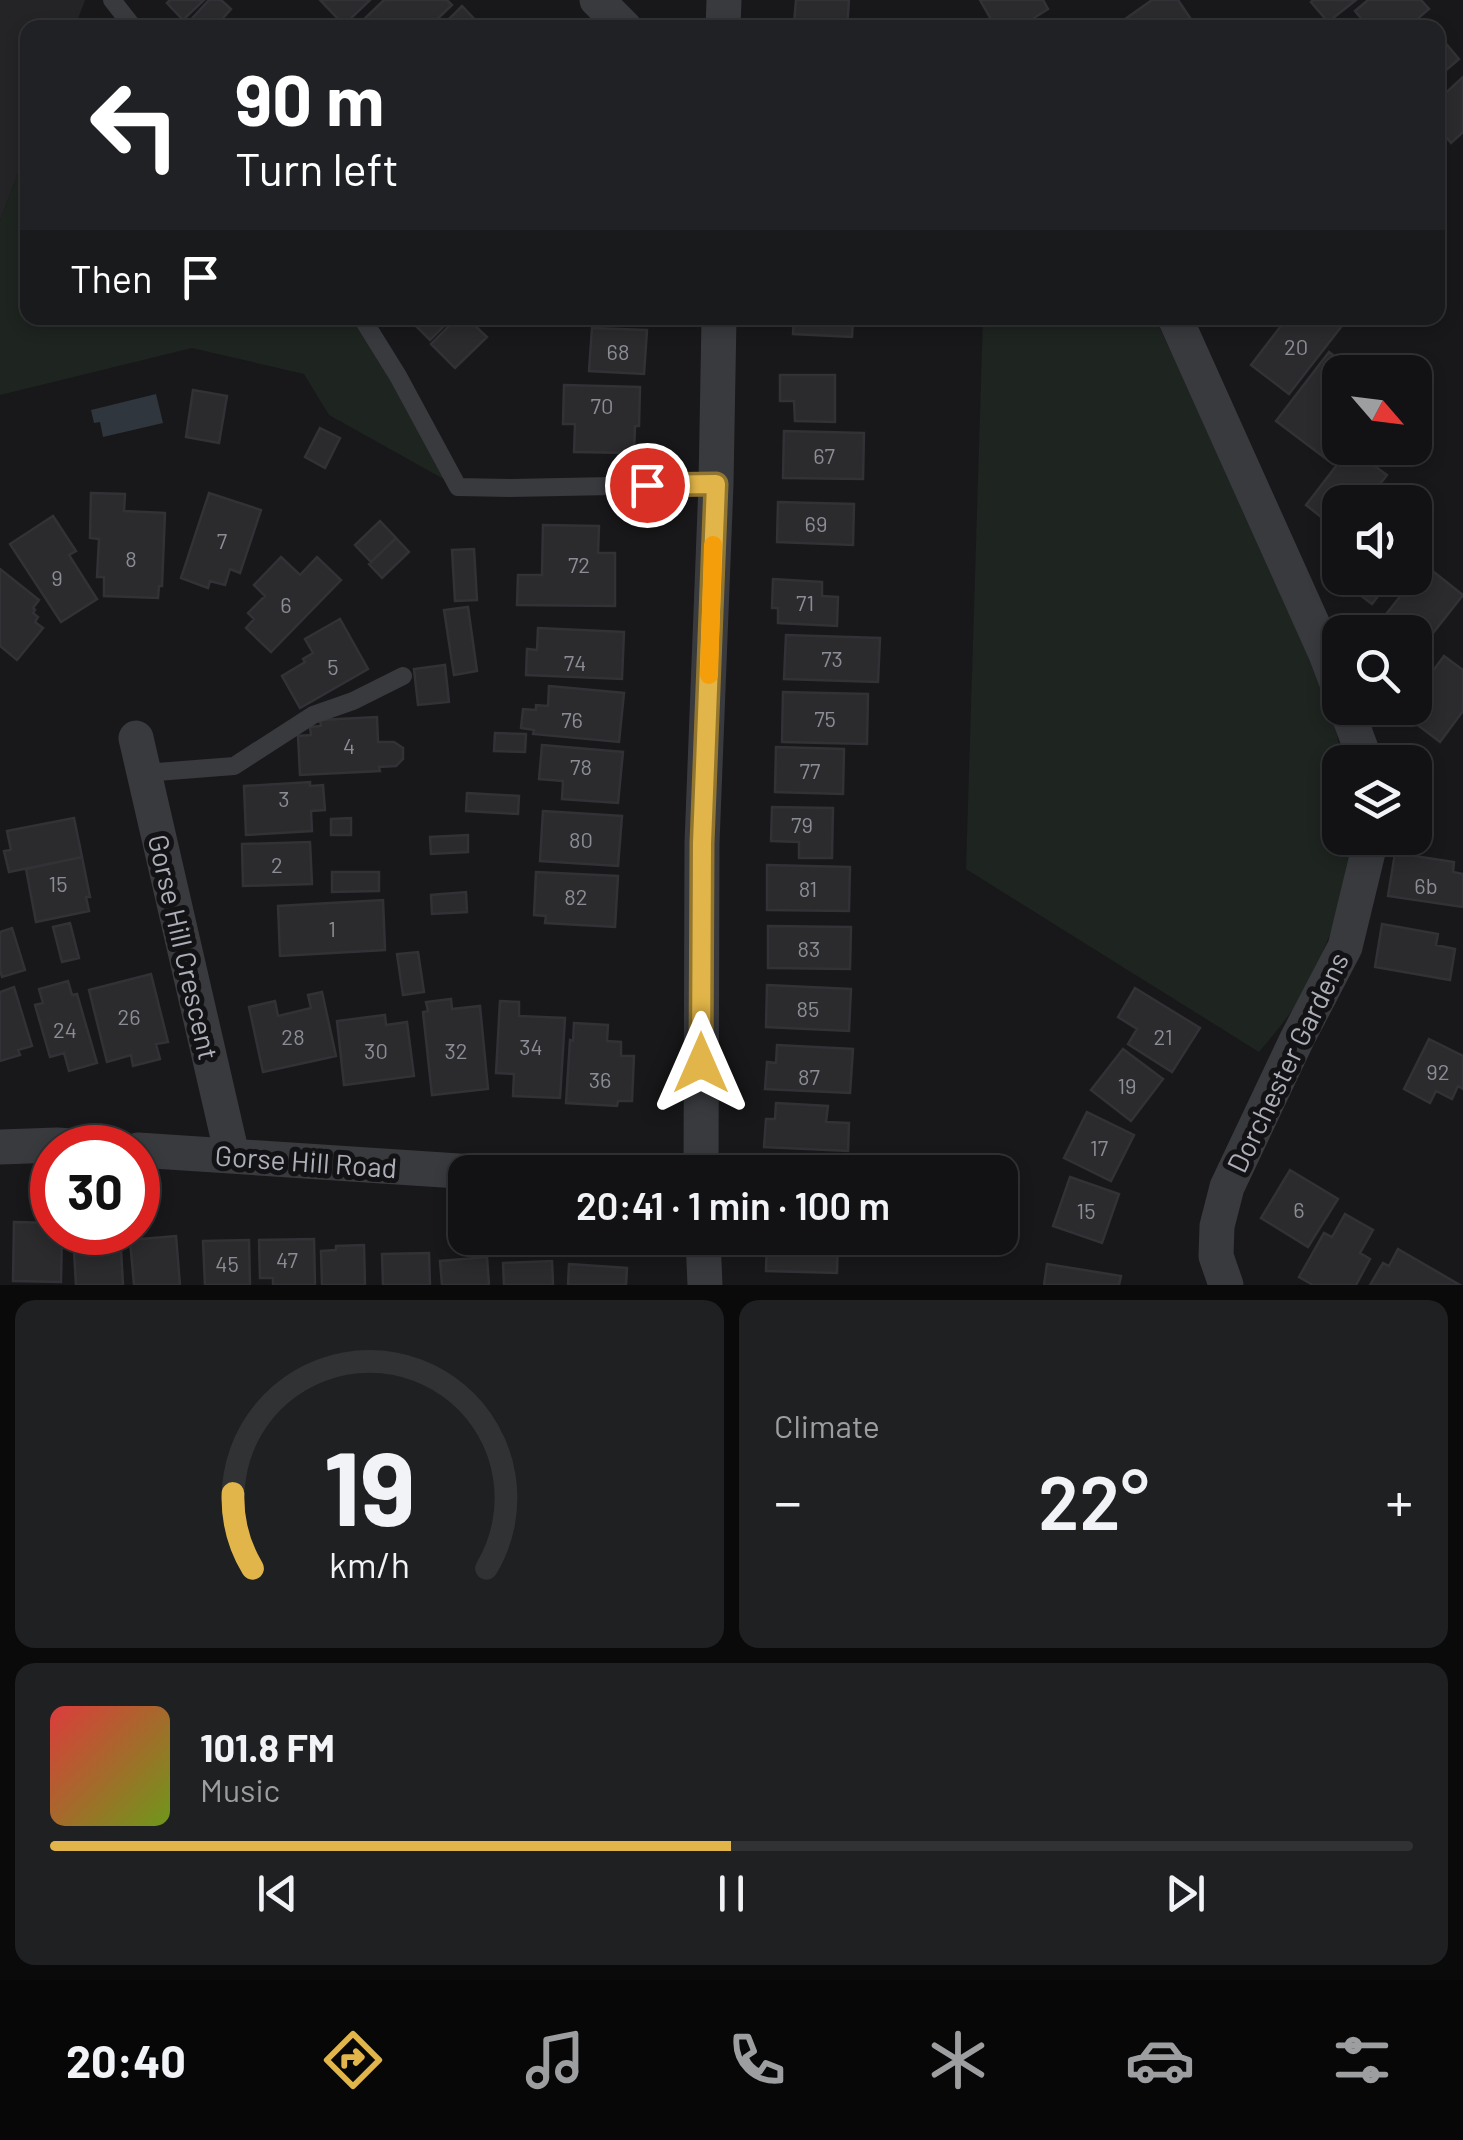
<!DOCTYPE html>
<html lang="en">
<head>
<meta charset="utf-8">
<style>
  body { margin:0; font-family:Barlow,sans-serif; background:#1f2022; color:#f1f3f6; height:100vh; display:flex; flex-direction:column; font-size:38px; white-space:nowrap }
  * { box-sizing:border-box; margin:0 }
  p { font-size:32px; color:#9c9ea0 }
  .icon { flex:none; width:55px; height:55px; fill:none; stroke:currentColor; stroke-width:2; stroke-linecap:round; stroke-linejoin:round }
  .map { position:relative; height:1285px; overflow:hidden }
  .panel { display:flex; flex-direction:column; gap:15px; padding:15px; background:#0a0a0b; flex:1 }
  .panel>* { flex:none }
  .top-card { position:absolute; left:20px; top:20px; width:1425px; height:305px; border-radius:20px; box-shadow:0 5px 15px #0003,0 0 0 2px #313234; background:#202124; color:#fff; overflow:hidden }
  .needle { width:65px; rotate:118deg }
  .controls { position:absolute; left:1322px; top:355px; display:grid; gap:20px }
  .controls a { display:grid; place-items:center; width:110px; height:110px; border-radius:20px; background:#121214; box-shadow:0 5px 15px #0003,0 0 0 2px #313234; font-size:50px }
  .speed { position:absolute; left:30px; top:1125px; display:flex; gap:20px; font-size:50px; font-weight:700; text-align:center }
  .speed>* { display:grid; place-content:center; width:130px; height:130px; border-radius:50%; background:#121214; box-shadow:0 5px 15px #0003,0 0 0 2px #313234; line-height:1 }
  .speed .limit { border:15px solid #d22; background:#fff; color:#111 }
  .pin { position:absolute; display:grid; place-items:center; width:85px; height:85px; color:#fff; margin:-42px; border:5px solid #fff; border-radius:50%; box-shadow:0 2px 10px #0007 }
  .me { position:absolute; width:110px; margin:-55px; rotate:0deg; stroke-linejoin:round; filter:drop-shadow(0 0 8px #0008) }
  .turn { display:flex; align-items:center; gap:35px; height:210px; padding:0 50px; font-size:45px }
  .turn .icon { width:130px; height:130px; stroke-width:2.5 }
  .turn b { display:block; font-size:70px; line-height:85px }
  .then { display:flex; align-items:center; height:95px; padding:0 50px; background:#0003; gap:20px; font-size:38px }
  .big { font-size:75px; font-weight:600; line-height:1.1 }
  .panel .card { flex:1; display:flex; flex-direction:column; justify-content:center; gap:15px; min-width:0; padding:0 35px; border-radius:20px; background:#1f2022 }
  .panel .dial { align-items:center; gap:0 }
  .dial svg { height:260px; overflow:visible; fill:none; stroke:#313234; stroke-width:7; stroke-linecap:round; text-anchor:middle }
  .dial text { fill:#f1f3f6; stroke:none }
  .song { display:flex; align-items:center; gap:30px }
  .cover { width:120px; height:120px; border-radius:15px; background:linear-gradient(135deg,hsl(0 70% 55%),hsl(80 70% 35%)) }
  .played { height:10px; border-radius:5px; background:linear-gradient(90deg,#e1b549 50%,#313234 50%) }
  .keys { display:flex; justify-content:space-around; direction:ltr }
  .heat { display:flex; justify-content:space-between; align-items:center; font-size:55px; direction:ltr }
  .panel .tiles { flex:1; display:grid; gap:15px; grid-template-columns:1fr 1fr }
  .card:last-child { grid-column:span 2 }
  .trip { position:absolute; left:448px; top:1155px; width:570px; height:100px; border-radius:20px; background:#121214; box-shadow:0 5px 15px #0003,0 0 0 2px #313234; font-weight:600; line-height:100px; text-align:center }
  .dock { display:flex; height:160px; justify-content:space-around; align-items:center; background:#070708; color:#9c9ea0 }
  .dock .icon { width:70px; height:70px }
  .dock .active { color:#e1b549 }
  .dock b { font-size:45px; color:#f1f3f6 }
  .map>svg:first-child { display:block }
  .built { fill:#242427 }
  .green { fill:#1e2420 }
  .water { fill:#2f363d }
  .building { fill:#2b2b2e; stroke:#323236; stroke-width:2.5 }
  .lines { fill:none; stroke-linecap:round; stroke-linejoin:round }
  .service { stroke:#393a3e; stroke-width:18 }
  .minor { stroke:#393a3e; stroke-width:35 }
  .route-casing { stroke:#92762f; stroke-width:25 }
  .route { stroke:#e1b549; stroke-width:18 }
  .slow { stroke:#f59e0b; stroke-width:18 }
  .labels { text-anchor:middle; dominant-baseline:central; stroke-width:10; stroke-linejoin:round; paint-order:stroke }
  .number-label { font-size:22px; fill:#8b8d95 }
  .street-label { font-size:28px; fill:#acafb8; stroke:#131315 }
</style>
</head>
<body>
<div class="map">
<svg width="1463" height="1285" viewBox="0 0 1463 1285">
  <rect width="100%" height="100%" fill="#18181a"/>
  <path class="built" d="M 0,0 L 85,0 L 75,27 L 28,28 L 27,150 L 0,221 Z"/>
  <path class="green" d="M 27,150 L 28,318 L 362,318 L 458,487 L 329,415 L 304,374 L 192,348 L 0,395 L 0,221 Z
    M 983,318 L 1155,318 L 1304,631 L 1330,704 L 1343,762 L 1340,762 L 1340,838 L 1350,838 C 1351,890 1324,957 1298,1002 C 1287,1019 1272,1036 1259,1052 L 966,869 Z"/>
  <path class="water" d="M 156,394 L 163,423 L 103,437 L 100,422 L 94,423 L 91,410 Z"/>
  <path class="building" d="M 170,0 L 204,0 L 183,20 L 167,3 Z
    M 209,0 L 221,0 L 231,9 L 214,28 L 191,28 L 187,24 Z
    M 320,0 L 370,0 L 344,25 Z
    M 384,0 L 447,0 L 452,5 L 428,28 L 360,28 L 358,25 Z
    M 796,0 L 849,0 L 847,28 L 794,24 Z
    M 980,0 L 1043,0 L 1048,9 L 1018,28 L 996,28 Z
    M 1152,0 L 1178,0 L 1197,28 L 1131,28 L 1125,19 Z
    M 1313,0 L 1356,0 L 1328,22 L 1311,2 Z
    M 1368,0 L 1421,0 L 1429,9 L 1407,28 L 1369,28 L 1355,11 Z
    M 462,6 L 483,28 L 440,28 Z
    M 1438,34 L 1459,59 L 1438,77 Z
    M 1463,77 L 1463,132 L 1451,143 L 1438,127 L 1438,100 Z
    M 421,318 L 452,318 L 430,340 L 414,324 Z
    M 457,318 L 467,318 L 487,337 L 455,368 L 431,344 Z
    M 794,318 L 853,318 L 852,337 L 793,334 Z
    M 1287,318 L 1328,318 L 1341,327 L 1289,394 L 1251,365 Z
    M 592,328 L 647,330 L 644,374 L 589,371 Z
    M 1329,352 L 1355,372 L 1340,372 L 1340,448 L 1346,448 L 1333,464 L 1276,421 Z
    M 780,375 L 835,375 L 835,422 L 795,421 L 794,401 L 780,401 Z
    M 564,385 L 640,387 L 639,426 L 635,426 L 634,453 L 574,452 L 575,424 L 563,424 Z
    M 193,390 L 227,396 L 219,443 L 186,437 Z
    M 320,428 L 340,438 L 325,468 L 305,457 Z
    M 784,431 L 864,433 L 863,479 L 783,478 Z
    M 1350,448 L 1387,475 L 1366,502 L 1340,502 L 1340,532 L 1306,505 Z
    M 91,493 L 125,494 L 124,511 L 165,513 L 162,586 L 159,586 L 158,598 L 104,596 L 104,577 L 97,577 L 99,539 L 90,538 Z
    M 209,493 L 261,510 L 240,573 L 230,569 L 225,585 L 210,581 L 208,588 L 181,578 Z
    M 778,502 L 854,504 L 853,545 L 777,542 Z
    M 53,516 L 76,551 L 69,555 L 97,599 L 61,622 L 10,544 Z
    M 380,521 L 396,538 L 371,562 L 355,545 Z
    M 543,525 L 599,526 L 598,553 L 615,553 L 615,606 L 517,605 L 518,575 L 542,575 Z
    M 396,538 L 409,552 L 382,578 L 369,564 Z
    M 474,549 L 477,600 L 455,601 L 452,550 Z
    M 281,557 L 300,575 L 317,557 L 341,580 L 271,652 L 246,628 L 254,619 L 248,613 L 265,596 L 254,585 Z
    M 1425,565 L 1463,595 L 1415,656 L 1415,632 L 1372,632 Z
    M 0,569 L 39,600 L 33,608 L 35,610 L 33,613 L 38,617 L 35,622 L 43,628 L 17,660 L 0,646 Z
    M 1340,569 L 1340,578 L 1392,578 L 1372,604 L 1335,576 Z
    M 773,579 L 822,582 L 822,596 L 838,597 L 837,626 L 778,623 L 778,608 L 772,608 Z
    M 468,607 L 477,671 L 454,675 L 444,610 Z
    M 340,619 L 368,669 L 300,708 L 282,676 L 305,662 L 303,659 L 313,653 L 305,639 Z
    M 538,628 L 624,632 L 622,679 L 526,675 L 527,649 L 537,650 Z
    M 786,635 L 880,638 L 878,682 L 784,679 Z
    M 1444,656 L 1463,670 L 1463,711 L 1440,742 L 1402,713 L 1406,708 L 1415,708 L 1415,695 Z
    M 445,665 L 449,702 L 418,705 L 414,669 Z
    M 549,686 L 624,693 L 619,742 L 533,734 L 534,730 L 521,728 L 523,709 L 536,710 L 536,705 L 548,706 Z
    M 783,692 L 868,694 L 867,744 L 782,742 Z
    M 377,717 L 378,742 L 394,742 L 403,748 L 403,759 L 396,766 L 379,767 L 380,771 L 300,775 L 298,736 L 311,735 L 310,727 L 321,726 L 320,720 Z
    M 495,733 L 526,734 L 525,752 L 494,751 Z
    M 542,745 L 623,752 L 618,803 L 562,799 L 563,781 L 539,779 Z
    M 776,747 L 844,749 L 843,794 L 775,792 Z
    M 310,782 L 310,786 L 323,785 L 325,810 L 311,811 L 312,831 L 246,835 L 244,786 Z
    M 467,793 L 519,796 L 518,814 L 466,811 Z
    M 772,807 L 833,808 L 832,858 L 799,858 L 799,842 L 771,841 Z
    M 543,811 L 622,816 L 618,866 L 540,861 Z
    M 74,818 L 82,857 L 9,872 L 4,851 L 11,850 L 7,831 Z
    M 351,818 L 351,835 L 331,835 L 331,819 Z
    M 468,835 L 468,852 L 431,854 L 430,837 Z
    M 310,842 L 312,884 L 243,886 L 242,844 Z
    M 1395,853 L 1454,862 L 1453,872 L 1463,874 L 1463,907 L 1388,896 Z
    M 82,857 L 90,897 L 86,897 L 89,911 L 36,922 L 26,869 Z
    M 767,865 L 850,867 L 849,911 L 767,910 Z
    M 332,872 L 379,872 L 379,891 L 332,892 Z
    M 536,872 L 618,876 L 615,927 L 545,923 L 546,916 L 534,915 Z
    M 466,892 L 467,912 L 432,914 L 431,895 Z
    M 383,900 L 385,950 L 280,956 L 278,906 Z
    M 70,923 L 79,958 L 62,962 L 53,927 Z
    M 1382,924 L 1438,934 L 1436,945 L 1455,949 L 1450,980 L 1375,967 Z
    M 768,926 L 851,927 L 850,969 L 768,968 Z
    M 12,928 L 25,970 L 2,977 L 0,970 L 0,932 Z
    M 418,952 L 424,992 L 403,995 L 397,954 Z
    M 151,974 L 168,1042 L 156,1044 L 160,1059 L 133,1066 L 131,1055 L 107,1062 L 89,990 Z
    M 68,981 L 72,995 L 77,994 L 97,1063 L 69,1071 L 64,1053 L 50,1057 L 35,1005 L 43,1003 L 39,989 Z
    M 767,985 L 851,989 L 849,1031 L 766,1027 Z
    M 14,987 L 32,1046 L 18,1050 L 20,1055 L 0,1061 L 0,992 Z
    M 1135,988 L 1200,1028 L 1172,1072 L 1128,1044 L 1137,1029 L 1118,1017 Z
    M 322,992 L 336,1056 L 263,1072 L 249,1007 L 275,1001 L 278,1016 L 311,1008 L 308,995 Z
    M 451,999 L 452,1009 L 480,1006 L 488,1089 L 432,1095 L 423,1012 L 428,1011 L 426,1002 Z
    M 500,1001 L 519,1002 L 519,1016 L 565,1018 L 560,1098 L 513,1096 L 514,1074 L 496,1073 Z
    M 385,1015 L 386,1025 L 407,1022 L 414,1076 L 344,1085 L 337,1021 Z
    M 574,1023 L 608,1025 L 607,1041 L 621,1042 L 621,1056 L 634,1056 L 632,1101 L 618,1101 L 617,1106 L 566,1103 L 570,1040 L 573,1041 Z
    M 1429,1039 L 1463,1056 L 1463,1089 L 1458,1086 L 1452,1099 L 1436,1091 L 1430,1103 L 1404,1089 Z
    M 777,1045 L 853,1049 L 850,1093 L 765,1089 L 767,1062 L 776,1063 Z
    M 1123,1049 L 1163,1079 L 1131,1121 L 1091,1090 Z
    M 776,1103 L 828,1106 L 826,1122 L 849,1123 L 848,1151 L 764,1147 L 766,1119 L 775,1119 Z
    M 1087,1112 L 1134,1135 L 1111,1181 L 1064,1158 Z
    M 779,1159 L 831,1162 L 830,1172 L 779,1172 Z
    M 1290,1170 L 1338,1199 L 1308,1247 L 1261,1218 Z
    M 1070,1177 L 1119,1194 L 1102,1243 L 1053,1226 Z
    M 1345,1214 L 1373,1230 L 1360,1253 L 1370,1259 L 1356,1285 L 1313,1285 L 1299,1277 L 1324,1233 L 1332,1237 Z
    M 14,1222 L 52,1223 L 52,1232 L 62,1232 L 61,1282 L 13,1281 Z
    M 120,1232 L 123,1285 L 76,1285 L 73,1234 Z
    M 176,1236 L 180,1285 L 134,1285 L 130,1240 Z
    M 767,1238 L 838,1238 L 837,1273 L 766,1271 Z
    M 314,1239 L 315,1285 L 273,1285 L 273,1278 L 260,1278 L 259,1240 Z
    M 249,1240 L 250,1285 L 205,1285 L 203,1241 Z
    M 364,1245 L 365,1285 L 322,1285 L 321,1251 L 336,1250 L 336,1246 Z
    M 1398,1249 L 1460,1285 L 1370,1285 L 1383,1263 L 1389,1266 Z
    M 429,1253 L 430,1285 L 383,1285 L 382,1254 Z
    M 487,1257 L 489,1285 L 442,1285 L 440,1261 Z
    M 552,1261 L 553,1285 L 504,1285 L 503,1263 Z
    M 569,1264 L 627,1268 L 626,1285 L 568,1285 Z
    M 1047,1264 L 1121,1276 L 1119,1285 L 1044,1285 Z"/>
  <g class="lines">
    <path class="service" d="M 112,0 L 134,28
      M 362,318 L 398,376 L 458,487 L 510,488 L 716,484
      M 144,773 L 234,766 L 313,715 L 353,701 L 403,676"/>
    <path class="minor" d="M 597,0 L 625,28
      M 723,28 L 724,0
      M 1175,318 L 1326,654 L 1340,691
      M 1346,708 L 1363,754 L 1364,762
      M 136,738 L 232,1155
      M 0,1147 L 57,1145 L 98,1148
      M 138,1150 L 474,1172
      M 701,1172 L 702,843 L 716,484 L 719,318
      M 703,1238 L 705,1285
      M 1226,1285 L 1216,1256 L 1217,1226 L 1227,1187 L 1297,1039 L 1345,947 L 1369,848 L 1368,838"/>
  </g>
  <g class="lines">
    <defs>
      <path id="route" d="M 647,485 L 716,484 L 702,843 L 701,1063"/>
    </defs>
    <use href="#route" class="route-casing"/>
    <use href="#route" class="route"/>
    <path class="slow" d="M 709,675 L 713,545"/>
  </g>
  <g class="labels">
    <g class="number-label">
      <text x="1296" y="346">20</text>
      <text x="618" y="351">68</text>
      <text x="602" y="405">70</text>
      <text x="824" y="455">67</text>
      <text x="816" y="523">69</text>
      <text x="222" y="540">7</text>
      <text x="131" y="558">8</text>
      <text x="579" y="564">72</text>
      <text x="57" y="577">9</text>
      <text x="805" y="602">71</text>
      <text x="286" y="604">6</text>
      <text x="832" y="658">73</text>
      <text x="575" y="662">74</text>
      <text x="333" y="666">5</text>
      <text x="825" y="718">75</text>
      <text x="572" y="719">76</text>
      <text x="349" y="745">4</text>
      <text x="581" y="766">78</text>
      <text x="810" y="770">77</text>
      <text x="284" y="798">3</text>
      <text x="802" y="824">79</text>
      <text x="581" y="839">80</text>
      <text x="277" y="864">2</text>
      <text x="58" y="883">15</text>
      <text x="1426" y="885">6b</text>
      <text x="808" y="888">81</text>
      <text x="576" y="896">82</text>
      <text x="332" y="928">1</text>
      <text x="809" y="948">83</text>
      <text x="808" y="1008">85</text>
      <text x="129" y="1016">26</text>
      <text x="65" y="1029">24</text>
      <text x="293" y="1036">28</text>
      <text x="1163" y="1036">21</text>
      <text x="531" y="1046">34</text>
      <text x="376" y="1050">30</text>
      <text x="456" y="1050">32</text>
      <text x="1438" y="1071">92</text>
      <text x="809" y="1076">87</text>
      <text x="600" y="1079">36</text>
      <text x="1127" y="1085">19</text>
      <text x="1099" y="1147">17</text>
      <text x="1299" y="1209">6</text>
      <text x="1086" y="1210">15</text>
      <text x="287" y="1259">47</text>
      <text x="227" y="1263">45</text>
    </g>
    <g class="street-label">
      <text transform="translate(184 947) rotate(77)">Gorse Hill Crescent</text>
      <text transform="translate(1287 1062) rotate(-64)">Dorchester Gardens</text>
      <text transform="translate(306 1161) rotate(4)">Gorse Hill Road</text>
    </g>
  </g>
</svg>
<div class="controls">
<a><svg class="needle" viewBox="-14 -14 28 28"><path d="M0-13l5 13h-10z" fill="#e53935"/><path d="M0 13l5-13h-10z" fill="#9c9ea0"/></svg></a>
<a><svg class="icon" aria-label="sound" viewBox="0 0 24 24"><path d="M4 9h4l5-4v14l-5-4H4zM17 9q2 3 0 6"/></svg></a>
<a><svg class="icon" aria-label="search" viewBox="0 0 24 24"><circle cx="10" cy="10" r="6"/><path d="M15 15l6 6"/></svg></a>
<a><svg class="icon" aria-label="layers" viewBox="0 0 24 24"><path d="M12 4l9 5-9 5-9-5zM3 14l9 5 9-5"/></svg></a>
</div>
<div class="speed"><div class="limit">30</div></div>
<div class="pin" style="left:647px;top:485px;background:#d93025"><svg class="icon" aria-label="arrive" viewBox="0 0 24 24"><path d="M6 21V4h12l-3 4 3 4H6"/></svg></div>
<svg class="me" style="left:701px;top:1063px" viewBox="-20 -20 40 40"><path d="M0-17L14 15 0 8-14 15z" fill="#e1b549" stroke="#fff" stroke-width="4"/></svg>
<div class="trip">20:41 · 1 min · 100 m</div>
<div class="top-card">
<div class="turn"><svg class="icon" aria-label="left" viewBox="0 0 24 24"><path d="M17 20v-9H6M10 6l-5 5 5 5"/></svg><div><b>90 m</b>Turn left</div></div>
<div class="then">Then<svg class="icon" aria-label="arrive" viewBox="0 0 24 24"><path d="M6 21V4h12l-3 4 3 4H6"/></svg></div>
</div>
</div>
<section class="panel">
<div class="tiles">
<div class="card dial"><svg viewBox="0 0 100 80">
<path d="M14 69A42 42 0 1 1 86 69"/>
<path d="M14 69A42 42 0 0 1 8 46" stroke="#e1b549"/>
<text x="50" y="56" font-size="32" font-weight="700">19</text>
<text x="50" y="72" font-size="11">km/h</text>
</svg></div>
<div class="card"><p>Climate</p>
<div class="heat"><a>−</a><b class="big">22°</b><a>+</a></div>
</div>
<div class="card">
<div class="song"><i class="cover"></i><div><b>101.8 FM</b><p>Music</p></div></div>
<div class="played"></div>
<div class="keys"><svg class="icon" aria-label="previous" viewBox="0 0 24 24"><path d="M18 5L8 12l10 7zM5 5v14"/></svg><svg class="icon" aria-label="pause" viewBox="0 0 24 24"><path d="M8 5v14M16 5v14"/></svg><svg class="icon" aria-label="next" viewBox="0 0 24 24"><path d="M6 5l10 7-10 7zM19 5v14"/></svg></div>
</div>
</div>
</section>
<nav class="dock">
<b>20:40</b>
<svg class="icon active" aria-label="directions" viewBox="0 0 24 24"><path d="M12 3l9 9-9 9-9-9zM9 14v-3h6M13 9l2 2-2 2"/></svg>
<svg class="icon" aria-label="music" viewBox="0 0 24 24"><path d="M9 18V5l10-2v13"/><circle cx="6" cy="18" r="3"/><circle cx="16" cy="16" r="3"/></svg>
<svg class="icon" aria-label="phone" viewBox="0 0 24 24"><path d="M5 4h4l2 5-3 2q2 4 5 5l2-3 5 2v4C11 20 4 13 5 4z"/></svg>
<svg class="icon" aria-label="climate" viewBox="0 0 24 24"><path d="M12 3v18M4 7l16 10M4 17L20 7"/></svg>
<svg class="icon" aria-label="car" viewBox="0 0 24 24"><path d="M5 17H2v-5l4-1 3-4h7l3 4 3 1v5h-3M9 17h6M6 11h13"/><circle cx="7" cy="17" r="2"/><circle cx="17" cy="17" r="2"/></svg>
<svg class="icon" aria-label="filters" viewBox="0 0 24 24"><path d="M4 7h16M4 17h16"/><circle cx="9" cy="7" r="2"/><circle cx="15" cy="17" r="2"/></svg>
</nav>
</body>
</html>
